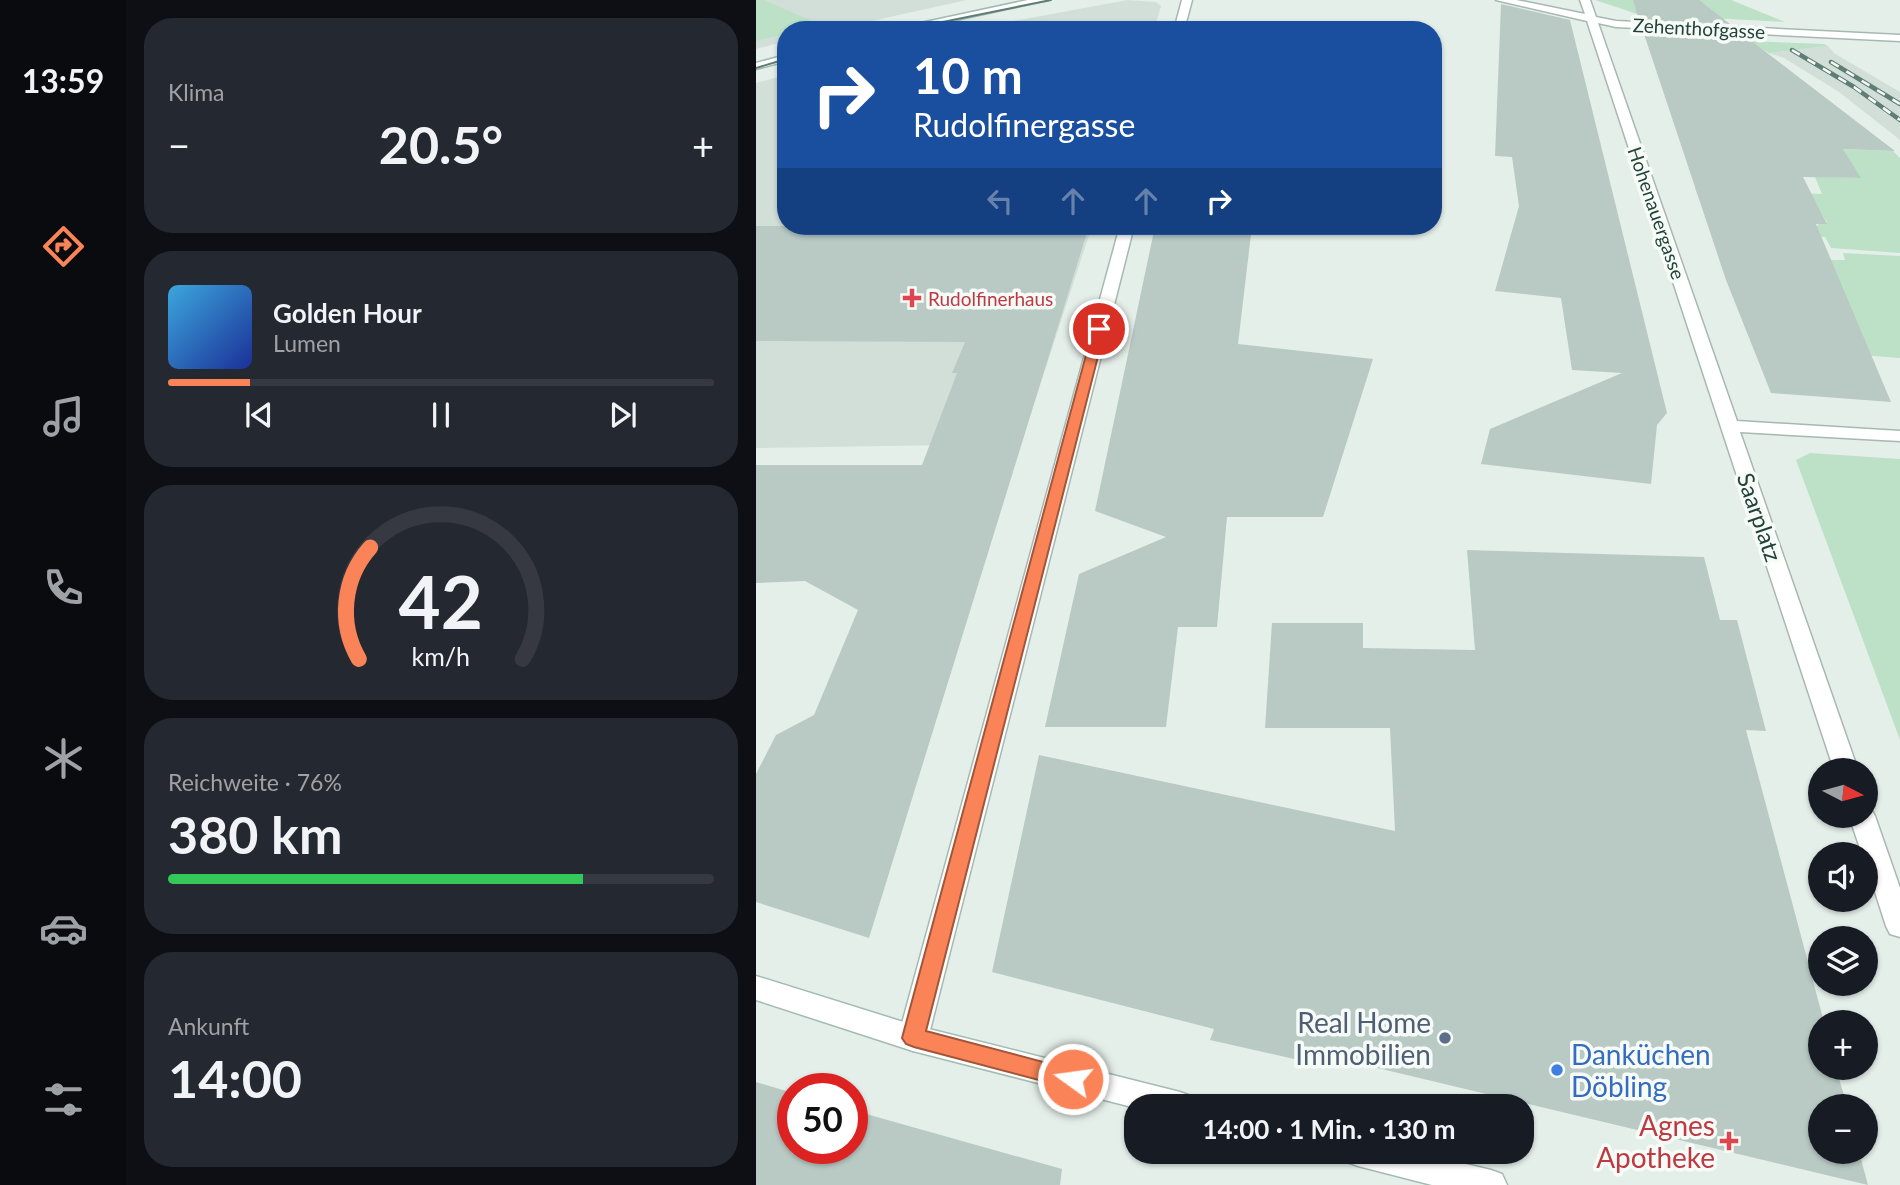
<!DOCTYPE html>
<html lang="de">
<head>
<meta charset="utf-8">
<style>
  body { margin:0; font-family:Lato,sans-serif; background:#242831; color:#f1f3f6; height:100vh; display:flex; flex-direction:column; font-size:26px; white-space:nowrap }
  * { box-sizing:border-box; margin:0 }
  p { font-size:23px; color:#9ea1a6 }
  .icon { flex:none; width:38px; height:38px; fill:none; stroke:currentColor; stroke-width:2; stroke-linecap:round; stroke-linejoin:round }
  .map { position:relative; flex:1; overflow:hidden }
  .panel { display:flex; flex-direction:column; gap:18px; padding:18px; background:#0d0f14; width:630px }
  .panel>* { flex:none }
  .hud { position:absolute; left:21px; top:21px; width:665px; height:214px; border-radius:28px; box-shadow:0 2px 5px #0004; background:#1a4fa0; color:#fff; overflow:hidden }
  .needle { width:46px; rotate:96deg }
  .tools { position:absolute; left:1052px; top:758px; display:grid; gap:14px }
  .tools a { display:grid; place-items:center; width:70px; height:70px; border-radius:50%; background:#171b24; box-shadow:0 2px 5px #0004; font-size:35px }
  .speed { position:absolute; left:21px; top:1073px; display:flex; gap:14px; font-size:35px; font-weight:700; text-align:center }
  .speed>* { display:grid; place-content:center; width:91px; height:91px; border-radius:50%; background:#171b24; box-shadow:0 2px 5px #0004; line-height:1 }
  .speed .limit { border:10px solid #d22; background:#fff; color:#111 }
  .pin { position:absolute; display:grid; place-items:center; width:60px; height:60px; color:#fff; margin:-30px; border:4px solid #fff; border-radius:50%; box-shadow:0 2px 7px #0007 }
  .me { position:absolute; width:77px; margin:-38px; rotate:284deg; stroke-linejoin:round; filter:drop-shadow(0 0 5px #0008) }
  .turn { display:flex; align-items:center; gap:24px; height:147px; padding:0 21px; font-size:32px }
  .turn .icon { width:91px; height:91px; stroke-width:2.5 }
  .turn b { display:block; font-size:49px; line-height:60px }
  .lanes { display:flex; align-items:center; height:66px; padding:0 21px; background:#0003; justify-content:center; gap:35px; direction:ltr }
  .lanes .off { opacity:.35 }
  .big { font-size:52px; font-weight:700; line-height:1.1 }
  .panel .widget { flex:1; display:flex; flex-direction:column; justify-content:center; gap:10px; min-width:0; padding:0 24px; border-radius:28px; background:#242831 }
  .panel .dial { align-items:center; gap:0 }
  .dial svg { height:182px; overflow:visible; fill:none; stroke:#363941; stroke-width:7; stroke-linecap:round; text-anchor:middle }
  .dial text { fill:#f1f3f6; stroke:none }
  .song { display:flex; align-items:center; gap:21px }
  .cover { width:84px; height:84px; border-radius:10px; background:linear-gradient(135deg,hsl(200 70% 55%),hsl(230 70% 35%)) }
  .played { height:7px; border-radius:4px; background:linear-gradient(90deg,#fa8457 15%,#363941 15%) }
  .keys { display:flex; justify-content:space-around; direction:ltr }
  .heat { display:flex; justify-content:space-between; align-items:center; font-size:38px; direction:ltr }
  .charge { height:10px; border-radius:5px; background:linear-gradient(90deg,#34c759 76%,#363941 0) }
  .trip { position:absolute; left:368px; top:1094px; width:410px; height:70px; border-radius:28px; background:#171b24; box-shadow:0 2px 5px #0004; font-weight:700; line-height:70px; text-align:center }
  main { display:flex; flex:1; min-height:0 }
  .menu { display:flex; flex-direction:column; width:126px; justify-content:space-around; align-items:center; background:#090b0e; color:#9ea1a6 }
  .menu .icon { width:49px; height:49px }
  .menu .active { color:#fa8457 }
  .menu b { font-size:32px; color:#f1f3f6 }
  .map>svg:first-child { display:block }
  .built { fill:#d2dfd9 }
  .green { fill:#bce1c7 }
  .building { fill:#b9cac4 }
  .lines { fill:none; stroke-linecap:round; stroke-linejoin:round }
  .street-casing { stroke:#a7b8b2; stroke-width:3 }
  .secondary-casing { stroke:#a2bbb3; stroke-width:3 }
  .street { fill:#fff; fill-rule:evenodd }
  .secondary { fill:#fff; fill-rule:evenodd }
  .tram { stroke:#5d7d75; stroke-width:2 }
  .rail-casing { stroke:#5d7d75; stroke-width:4.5 }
  .rail { stroke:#f6fbf8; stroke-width:2.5; stroke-dasharray:9; stroke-linecap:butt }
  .route { fill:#fa8457; stroke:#a25639; stroke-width:2 }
  .health-dot { fill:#e0444e; stroke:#f6fbf8; stroke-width:2.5 }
  .service-dot { fill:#5c6f8a; stroke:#f6fbf8; stroke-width:2.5 }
  .shop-dot { fill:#3f7fe0; stroke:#f6fbf8; stroke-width:2.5 }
  .labels { text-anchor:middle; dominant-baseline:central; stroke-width:7; stroke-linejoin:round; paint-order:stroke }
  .far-street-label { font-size:19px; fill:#22423a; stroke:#f6fbf8 }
  .far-health-label { font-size:19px; fill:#be3a42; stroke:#f6fbf8; text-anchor:start }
  .street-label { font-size:23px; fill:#22423a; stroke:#f6fbf8 }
  .near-service-label { font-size:28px; fill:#4e5e75; stroke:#f6fbf8; text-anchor:end }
  .near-shop-label { font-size:28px; fill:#366cbe; stroke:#f6fbf8; text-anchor:start }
  .near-health-label { font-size:28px; fill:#be3a42; stroke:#f6fbf8; text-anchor:end }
</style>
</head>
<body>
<main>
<nav class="menu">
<b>13:59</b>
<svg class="icon active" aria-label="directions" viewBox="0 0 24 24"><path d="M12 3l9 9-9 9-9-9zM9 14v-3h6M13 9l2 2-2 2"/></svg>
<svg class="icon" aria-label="music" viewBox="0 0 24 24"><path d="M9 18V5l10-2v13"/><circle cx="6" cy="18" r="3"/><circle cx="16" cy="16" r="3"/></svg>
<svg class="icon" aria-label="phone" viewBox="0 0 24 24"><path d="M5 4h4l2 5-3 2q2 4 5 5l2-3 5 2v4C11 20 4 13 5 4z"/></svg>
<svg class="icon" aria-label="climate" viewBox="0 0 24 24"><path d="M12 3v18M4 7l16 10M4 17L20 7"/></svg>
<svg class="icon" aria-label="car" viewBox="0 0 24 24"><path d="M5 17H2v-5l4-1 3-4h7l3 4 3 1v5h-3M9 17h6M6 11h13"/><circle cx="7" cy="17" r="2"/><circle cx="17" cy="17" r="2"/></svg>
<svg class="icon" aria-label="filters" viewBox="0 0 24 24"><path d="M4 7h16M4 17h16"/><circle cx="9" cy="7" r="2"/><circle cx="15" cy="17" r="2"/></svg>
</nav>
<section class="panel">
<div class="widget"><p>Klima</p>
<div class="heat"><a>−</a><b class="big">20.5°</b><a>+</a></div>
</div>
<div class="widget">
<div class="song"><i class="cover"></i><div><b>Golden Hour</b><p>Lumen</p></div></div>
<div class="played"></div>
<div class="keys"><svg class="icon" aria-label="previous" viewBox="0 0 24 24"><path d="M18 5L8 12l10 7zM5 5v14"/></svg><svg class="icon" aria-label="pause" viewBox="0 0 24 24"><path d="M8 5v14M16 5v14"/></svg><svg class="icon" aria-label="next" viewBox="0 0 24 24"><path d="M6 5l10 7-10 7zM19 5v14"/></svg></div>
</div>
<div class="widget dial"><svg viewBox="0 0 100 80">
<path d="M14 69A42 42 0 1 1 86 69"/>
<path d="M14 69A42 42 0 0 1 19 20" stroke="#fa8457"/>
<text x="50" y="56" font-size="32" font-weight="700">42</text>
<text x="50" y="72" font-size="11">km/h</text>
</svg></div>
<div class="widget"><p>Reichweite · 76%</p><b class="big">380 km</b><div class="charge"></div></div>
<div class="widget"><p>Ankunft</p><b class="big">14:00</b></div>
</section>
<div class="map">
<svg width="1144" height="1185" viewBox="0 0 1144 1185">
  <rect width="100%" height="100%" fill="#e5efea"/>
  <path class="built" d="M 0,0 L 211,0 L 75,30 L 30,30 L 30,41 L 0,49 Z
    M 372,0 L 400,2 L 405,6 L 398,30 L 208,30 Z
    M 1072,46 L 1078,53 L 1144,92 L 1144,140 L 1083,92 L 1028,58 L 1013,53 Z
    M 30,75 L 30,226 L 336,226 L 265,444 L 0,448 L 0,83 Z"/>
  <path class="green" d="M 0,0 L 8,0 L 65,25 L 47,30 L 30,30 L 30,34 L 0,41 Z
    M 839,0 L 975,0 L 1029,22 L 881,14 Z
    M 992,41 L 1068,44 L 1072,46 L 1013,53 Z
    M 1087,149 L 1137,151 L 1144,158 L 1144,253 L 1075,248 L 1069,237 L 992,235 L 1022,226 L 1062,226 L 1062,224 L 1071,223 L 1062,207 L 942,196 L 939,188 L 1066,194 L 1059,177 L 1104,178 Z
    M 1087,253 L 1144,256 L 1144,358 L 1104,355 L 1075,260 L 1089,260 Z
    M 1054,453 L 1144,459 L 1144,740 L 1040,460 Z"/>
  <path class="building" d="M 877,0 L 943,0 L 974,24 L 883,20 Z
    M 745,4 L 814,20 L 911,413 L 901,425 L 895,484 L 725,464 L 734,429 L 866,373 L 816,370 L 805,298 L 739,291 L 763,206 L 756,157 L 739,156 Z
    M 887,31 L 989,36 L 1139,151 L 1087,149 L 1105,178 L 1047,177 L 1071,224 L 1060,224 L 1135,402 L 1015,393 L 970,280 Z
    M 0,226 L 333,226 L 113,938 L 0,902 L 0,774 L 20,735 L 58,715 L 102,610 L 49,581 L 0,583 L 0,465 L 166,465 L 201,373 L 196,373 L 209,342 L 0,341 Z
    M 399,226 L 496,226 L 482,344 L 617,359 L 567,517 L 471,517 L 461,627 L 422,627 L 410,727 L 289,727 L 323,574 L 410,537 L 339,511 Z
    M 711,550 L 948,557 L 964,620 L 981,620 L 1010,731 L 990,730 L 1068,1022 L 1064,1022 L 1064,1068 L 1080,1068 L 1091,1106 L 1064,1106 L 1064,1152 L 1103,1152 L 1112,1185 L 563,1054 L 560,1064 L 454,1040 L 458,1029 L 236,972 L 283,755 L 639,831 L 634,728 L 509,728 L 516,623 L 607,623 L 607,648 L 719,650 Z
    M 0,1082 L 37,1093 L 37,1148 L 96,1148 L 96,1110 L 306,1169 L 304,1185 L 0,1185 Z"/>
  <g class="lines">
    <defs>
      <path id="street" d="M 426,0 L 436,0 L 428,30 L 418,30 Z
        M 740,0 L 760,0 L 829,14 L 824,0 L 834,0 L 840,17 L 860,21 L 1144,35 L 1144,41 L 860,27 L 842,23 L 981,421 L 1144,431 L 1144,441 L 984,432 L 1102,770 L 1078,770 L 831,21 Z
        M 364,226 L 378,226 L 172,1038 L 167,1047 L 157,1051 L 147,1047 L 142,1038 Z
        M 1110,808 L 1115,809 L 1119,816 L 1144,888 L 1144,937 L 1134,934 L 1130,926 L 1110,864 L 1110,854 L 1106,854 L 1093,816 L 1110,816 Z"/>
      <path id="secondary" d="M 272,0 L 292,0 L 154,30 L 132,30 Z
        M 30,55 L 30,61 L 0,69 L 0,63 Z
        M 0,976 L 157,1025 L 424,1092 L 435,1096 L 439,1106 L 380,1106 L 380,1108 L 157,1051 L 0,1000 Z
        M 586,1152 L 659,1152 L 735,1170 L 746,1174 L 751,1185 L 676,1185 L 602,1166 L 591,1162 Z"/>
    </defs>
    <use href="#street" class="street-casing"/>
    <use href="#secondary" class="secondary-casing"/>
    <use href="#street" class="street"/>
    <use href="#secondary" class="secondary"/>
    <path class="tram" d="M 127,30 L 156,23
      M 147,30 L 295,0
      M 0,68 L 30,59"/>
    <defs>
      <path id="rail" d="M 1036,50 L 1098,87 L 1144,120
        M 1075,62 L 1144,104"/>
    </defs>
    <use href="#rail" class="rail-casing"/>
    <use href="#rail" class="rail"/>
  </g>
  <path class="route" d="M 343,325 L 349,329 L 170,1031 L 325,1072 L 329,1079 L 325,1086 L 317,1089 L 158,1047 L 150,1044 L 146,1038 L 337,329 Z"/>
  <g class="health-dot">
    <path d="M152.5 287.5h7v7h7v7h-7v7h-7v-7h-7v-7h7z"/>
    <path d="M969.5 1130.5h7v7h7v7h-7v7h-7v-7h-7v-7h7z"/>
  </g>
  <circle class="service-dot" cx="689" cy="1038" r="7"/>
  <circle class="shop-dot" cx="801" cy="1070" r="7"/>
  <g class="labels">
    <g class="far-street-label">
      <text transform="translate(943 28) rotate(3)">Zehenthofgasse</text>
      <text transform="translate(901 213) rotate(71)">Hohenauergasse</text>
    </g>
    <g class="far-health-label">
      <text x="172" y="298">Rudolfinerhaus</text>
    </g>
    <g class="street-label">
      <text transform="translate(1004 517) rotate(71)">Saarplatz</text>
    </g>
    <g class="near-service-label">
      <text x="675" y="1022">Real Home<tspan x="675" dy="32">Immobilien</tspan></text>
    </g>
    <g class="near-shop-label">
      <text x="815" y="1054">Danküchen<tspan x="815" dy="32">Döbling</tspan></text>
    </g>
    <g class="near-health-label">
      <text x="959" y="1125">Agnes<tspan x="959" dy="32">Apotheke</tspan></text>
    </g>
  </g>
</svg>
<div class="tools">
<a><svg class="needle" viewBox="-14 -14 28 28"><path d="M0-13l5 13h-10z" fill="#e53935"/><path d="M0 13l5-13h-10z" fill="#9ea1a6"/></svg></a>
<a><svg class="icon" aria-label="sound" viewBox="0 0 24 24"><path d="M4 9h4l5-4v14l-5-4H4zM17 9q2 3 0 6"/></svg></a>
<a><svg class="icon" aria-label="layers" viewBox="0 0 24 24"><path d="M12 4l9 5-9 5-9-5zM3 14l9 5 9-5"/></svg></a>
<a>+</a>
<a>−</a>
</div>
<div class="speed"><div class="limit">50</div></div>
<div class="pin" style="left:343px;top:329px;background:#d93025"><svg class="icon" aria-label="arrive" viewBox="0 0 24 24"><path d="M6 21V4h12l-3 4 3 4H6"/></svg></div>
<svg class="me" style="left:317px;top:1079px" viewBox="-20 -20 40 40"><circle r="17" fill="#fa8457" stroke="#fff" stroke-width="3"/><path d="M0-11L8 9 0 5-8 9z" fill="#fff"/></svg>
<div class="trip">14:00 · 1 Min. · 130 m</div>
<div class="hud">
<div class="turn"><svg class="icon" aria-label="right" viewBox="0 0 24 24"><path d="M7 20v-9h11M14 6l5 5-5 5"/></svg><div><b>10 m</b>Rudolfinergasse</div></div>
<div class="lanes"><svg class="icon off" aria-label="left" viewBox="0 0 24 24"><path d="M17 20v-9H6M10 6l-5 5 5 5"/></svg><svg class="icon off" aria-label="ahead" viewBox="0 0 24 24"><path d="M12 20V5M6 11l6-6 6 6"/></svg><svg class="icon off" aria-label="ahead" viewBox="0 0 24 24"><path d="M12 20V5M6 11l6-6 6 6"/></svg><svg class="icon" aria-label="right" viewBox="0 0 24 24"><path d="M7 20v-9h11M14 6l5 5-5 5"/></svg></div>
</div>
</div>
</main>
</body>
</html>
